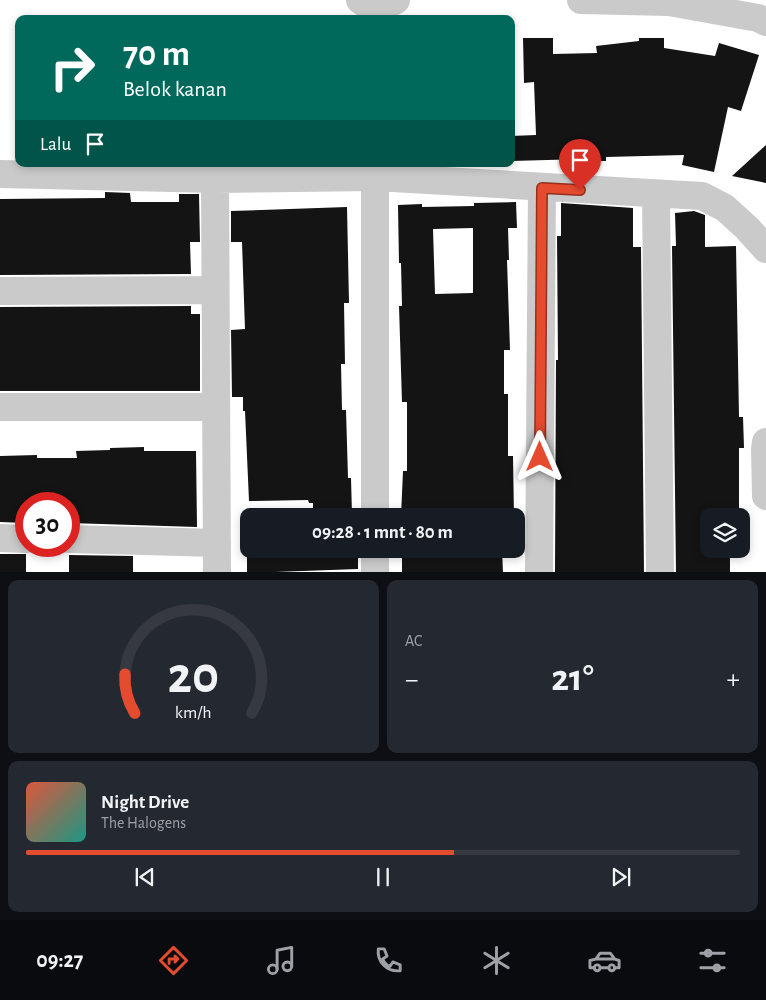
<!DOCTYPE html>
<html lang="id">
<head>
<meta charset="utf-8">
<style>
  body { margin:0; font-family:"Alegreya Sans",sans-serif; background:#242831; color:#f1f3f6; height:100vh; display:flex; flex-direction:column; font-size:19px; white-space:nowrap }
  * { box-sizing:border-box; margin:0 }
  p { font-size:16px; color:#9ea1a6 }
  .icon { flex:none; width:28px; height:28px; fill:none; stroke:currentColor; stroke-width:2; stroke-linecap:round; stroke-linejoin:round }
  .map { position:relative; height:572px; overflow:hidden }
  .panel { display:flex; flex-direction:column; gap:8px; padding:8px; background:#0d0f14; flex:1 }
  .panel>* { flex:none }
  .guide { position:absolute; left:15px; top:15px; width:500px; height:152px; border-radius:10px; box-shadow:0 2px 8px #0003; background:#00695c; color:#fff; overflow:hidden }
  .buttons { position:absolute; left:700px; top:508px; display:grid; gap:10px }
  .buttons a { display:grid; place-items:center; width:50px; height:50px; border-radius:10px; background:#171b24; box-shadow:0 2px 8px #0003; font-size:25px }
  .speed { position:absolute; left:15px; top:492px; display:flex; gap:10px; font-size:25px; font-weight:700; text-align:center }
  .speed>* { display:grid; place-content:center; width:65px; height:65px; border-radius:50%; background:#171b24; box-shadow:0 2px 8px #0003; line-height:1 }
  .speed .limit { border:8px solid #d22; background:#fff; color:#111 }
  .pin { position:absolute; display:grid; place-items:center; width:42px; height:42px; color:#fff; margin:-51px -21px; border-radius:50% 50% 50% 0; rotate:-45deg; box-shadow:0 0 5px #0007 }
  .pin .icon { rotate:45deg }
  .me { position:absolute; width:55px; margin:-28px; rotate:0deg; stroke-linejoin:round; filter:drop-shadow(0 0 4px #0008) }
  .turn { display:flex; align-items:center; gap:18px; height:105px; padding:0 25px; font-size:22px }
  .turn .icon { width:65px; height:65px; stroke-width:2.5 }
  .turn b { display:block; font-size:35px; line-height:42px }
  .then { display:flex; align-items:center; height:48px; padding:0 25px; background:#0003; gap:10px; font-size:19px }
  .big { font-size:38px; font-weight:700; line-height:1.1 }
  .panel .card { flex:1; display:flex; flex-direction:column; justify-content:center; gap:8px; min-width:0; padding:0 18px; border-radius:10px; background:#242831 }
  .panel .dial { align-items:center; gap:0 }
  .dial svg { height:130px; overflow:visible; fill:none; stroke:#363941; stroke-width:7; stroke-linecap:round; text-anchor:middle }
  .dial text { fill:#f1f3f6; stroke:none }
  .song { display:flex; align-items:center; gap:15px }
  .cover { width:60px; height:60px; border-radius:8px; background:linear-gradient(135deg,hsl(10 70% 55%),hsl(170 70% 35%)) }
  .played { height:5px; border-radius:2px; background:linear-gradient(90deg,#e54b2e 60%,#363941 60%) }
  .keys { display:flex; justify-content:space-around; direction:ltr }
  .heat { display:flex; justify-content:space-between; align-items:center; font-size:28px; direction:ltr }
  .panel .tiles { flex:1; display:grid; gap:8px; grid-template-columns:1fr 1fr }
  .card:last-child { grid-column:span 2 }
  .trip { position:absolute; left:240px; top:508px; width:285px; height:50px; border-radius:10px; background:#171b24; box-shadow:0 2px 8px #0003; font-weight:700; line-height:50px; text-align:center }
  .tab-bar { display:flex; height:80px; justify-content:space-around; align-items:center; background:#090b0e; color:#9ea1a6 }
  .tab-bar .icon { width:35px; height:35px }
  .tab-bar .active { color:#e54b2e }
  .tab-bar b { font-size:22px; color:#f1f3f6 }
  .map>svg:first-child { display:block }
  .building { fill:#141414; fill-rule:evenodd }
  .lines { fill:none; stroke-linecap:round; stroke-linejoin:round }
  .minor { stroke:#cacaca; stroke-width:28 }
  .route-casing { stroke:#95311e; stroke-width:12 }
  .route { stroke:#e54b2e; stroke-width:9 }
</style>
</head>
<body>
<div class="map">
<svg width="766" height="573" viewBox="0 0 766 573">
  <rect width="100%" height="100%" fill="#fff"/>
  <path class="building" d="M 523,38 L 553,38 L 553,54 L 597,53 L 596,46 L 639,41 L 639,38 L 664,38 L 664,48 L 715,56 L 719,43 L 759,55 L 741,111 L 728,107 L 714,172 L 682,165 L 684,155 L 606,157 L 606,161 L 584,161 L 584,159 L 511,161 L 511,136 L 536,135 L 534,82 L 524,83 Z
    M 766,145 L 766,183 L 732,176 Z
    M 105,192 L 130,193 L 131,202 L 179,202 L 179,194 L 199,194 L 200,242 L 190,242 L 191,274 L 0,275 L 0,199 L 105,198 Z
    M 516,202 L 517,228 L 508,228 L 509,260 L 507,260 L 510,350 L 504,350 L 504,394 L 508,394 L 508,456 L 513,456 L 514,516 L 401,516 L 403,471 L 407,471 L 407,402 L 402,402 L 399,306 L 402,306 L 401,263 L 399,263 L 398,205 L 422,204 L 422,207 L 474,206 L 474,203 ZM 473,228 L 473,293 L 435,294 L 433,229 Z
    M 561,203 L 633,208 L 633,247 L 641,247 L 644,573 L 555,573 L 556,360 L 558,360 L 557,236 L 561,236 Z
    M 347,207 L 349,303 L 344,303 L 345,364 L 341,364 L 342,410 L 346,410 L 348,478 L 351,478 L 352,514 L 357,514 L 357,516 L 313,516 L 313,503 L 309,503 L 308,500 L 249,501 L 245,411 L 243,411 L 243,397 L 232,397 L 231,330 L 245,329 L 242,242 L 231,242 L 231,211 Z
    M 694,211 L 705,215 L 705,247 L 736,246 L 739,417 L 743,417 L 744,448 L 739,448 L 739,516 L 709,516 L 709,549 L 732,549 L 733,552 L 730,552 L 730,573 L 676,573 L 672,246 L 676,246 L 675,213 Z
    M 191,306 L 191,314 L 200,314 L 200,391 L 0,391 L 0,307 Z
    M 144,447 L 144,451 L 196,451 L 197,527 L 69,523 L 69,504 L 26,504 L 26,523 L 0,522 L 0,456 L 37,455 L 37,458 L 77,458 L 76,451 L 110,450 L 110,448 Z
    M 314,549 L 358,549 L 358,569 L 247,573 L 247,552 L 314,551 Z
    M 402,549 L 502,549 L 503,573 L 402,573 Z
    M 0,554 L 26,554 L 26,573 L 0,573 Z
    M 69,555 L 133,556 L 133,573 L 69,573 Z"/>
  <g class="lines">
    <path class="minor" d="M 360,0 C 372,10 384,8 396,0
      M 581,0 L 669,2 L 758,18 L 766,22
      M 0,174 L 215,179 L 375,177 L 702,196 L 725,208 L 747,228 L 766,249
      M 215,179 L 217,573
      M 656,194 L 660,573
      M 0,291 L 215,290
      M 0,407 L 216,407
      M 766,442 L 765,449 L 766,496
      M 375,516 L 375,164
      M 0,538 L 26,539
      M 69,539 L 217,543
      M 375,549 L 375,573
      M 539,573 L 542,188"/>
  </g>
  <g class="lines">
    <defs>
      <path id="route" d="M 540,457 L 542,188 L 580,190"/>
    </defs>
    <use href="#route" class="route-casing"/>
    <use href="#route" class="route"/>
  </g>
</svg>
<div class="buttons">
<a><svg class="icon" aria-label="layers" viewBox="0 0 24 24"><path d="M12 4l9 5-9 5-9-5zM3 14l9 5 9-5"/></svg></a>
</div>
<div class="speed"><div class="limit">30</div></div>
<div class="pin" style="left:580px;top:190px;background:#d93025"><svg class="icon" aria-label="arrive" viewBox="0 0 24 24"><path d="M6 21V4h12l-3 4 3 4H6"/></svg></div>
<svg class="me" style="left:540px;top:457px" viewBox="-20 -20 40 40"><path d="M0-17L14 15 0 8-14 15z" fill="#e54b2e" stroke="#fff" stroke-width="4"/></svg>
<div class="trip">09:28 · 1 mnt · 80 m</div>
<div class="guide">
<div class="turn"><svg class="icon" aria-label="right" viewBox="0 0 24 24"><path d="M7 20v-9h11M14 6l5 5-5 5"/></svg><div><b>70 m</b>Belok kanan</div></div>
<div class="then">Lalu<svg class="icon" aria-label="arrive" viewBox="0 0 24 24"><path d="M6 21V4h12l-3 4 3 4H6"/></svg></div>
</div>
</div>
<section class="panel">
<div class="tiles">
<div class="card dial"><svg viewBox="0 0 100 80">
<path d="M14 69A42 42 0 1 1 86 69"/>
<path d="M14 69A42 42 0 0 1 8 45" stroke="#e54b2e"/>
<text x="50" y="56" font-size="32" font-weight="700">20</text>
<text x="50" y="72" font-size="11">km/h</text>
</svg></div>
<div class="card"><p>AC</p>
<div class="heat"><a>−</a><b class="big">21°</b><a>+</a></div>
</div>
<div class="card">
<div class="song"><i class="cover"></i><div><b>Night Drive</b><p>The Halogens</p></div></div>
<div class="played"></div>
<div class="keys"><svg class="icon" aria-label="previous" viewBox="0 0 24 24"><path d="M18 5L8 12l10 7zM5 5v14"/></svg><svg class="icon" aria-label="pause" viewBox="0 0 24 24"><path d="M8 5v14M16 5v14"/></svg><svg class="icon" aria-label="next" viewBox="0 0 24 24"><path d="M6 5l10 7-10 7zM19 5v14"/></svg></div>
</div>
</div>
</section>
<nav class="tab-bar">
<b>09:27</b>
<svg class="icon active" aria-label="directions" viewBox="0 0 24 24"><path d="M12 3l9 9-9 9-9-9zM9 14v-3h6M13 9l2 2-2 2"/></svg>
<svg class="icon" aria-label="music" viewBox="0 0 24 24"><path d="M9 18V5l10-2v13"/><circle cx="6" cy="18" r="3"/><circle cx="16" cy="16" r="3"/></svg>
<svg class="icon" aria-label="phone" viewBox="0 0 24 24"><path d="M5 4h4l2 5-3 2q2 4 5 5l2-3 5 2v4C11 20 4 13 5 4z"/></svg>
<svg class="icon" aria-label="climate" viewBox="0 0 24 24"><path d="M12 3v18M4 7l16 10M4 17L20 7"/></svg>
<svg class="icon" aria-label="car" viewBox="0 0 24 24"><path d="M5 17H2v-5l4-1 3-4h7l3 4 3 1v5h-3M9 17h6M6 11h13"/><circle cx="7" cy="17" r="2"/><circle cx="17" cy="17" r="2"/></svg>
<svg class="icon" aria-label="filters" viewBox="0 0 24 24"><path d="M4 7h16M4 17h16"/><circle cx="9" cy="7" r="2"/><circle cx="15" cy="17" r="2"/></svg>
</nav>
</body>
</html>
